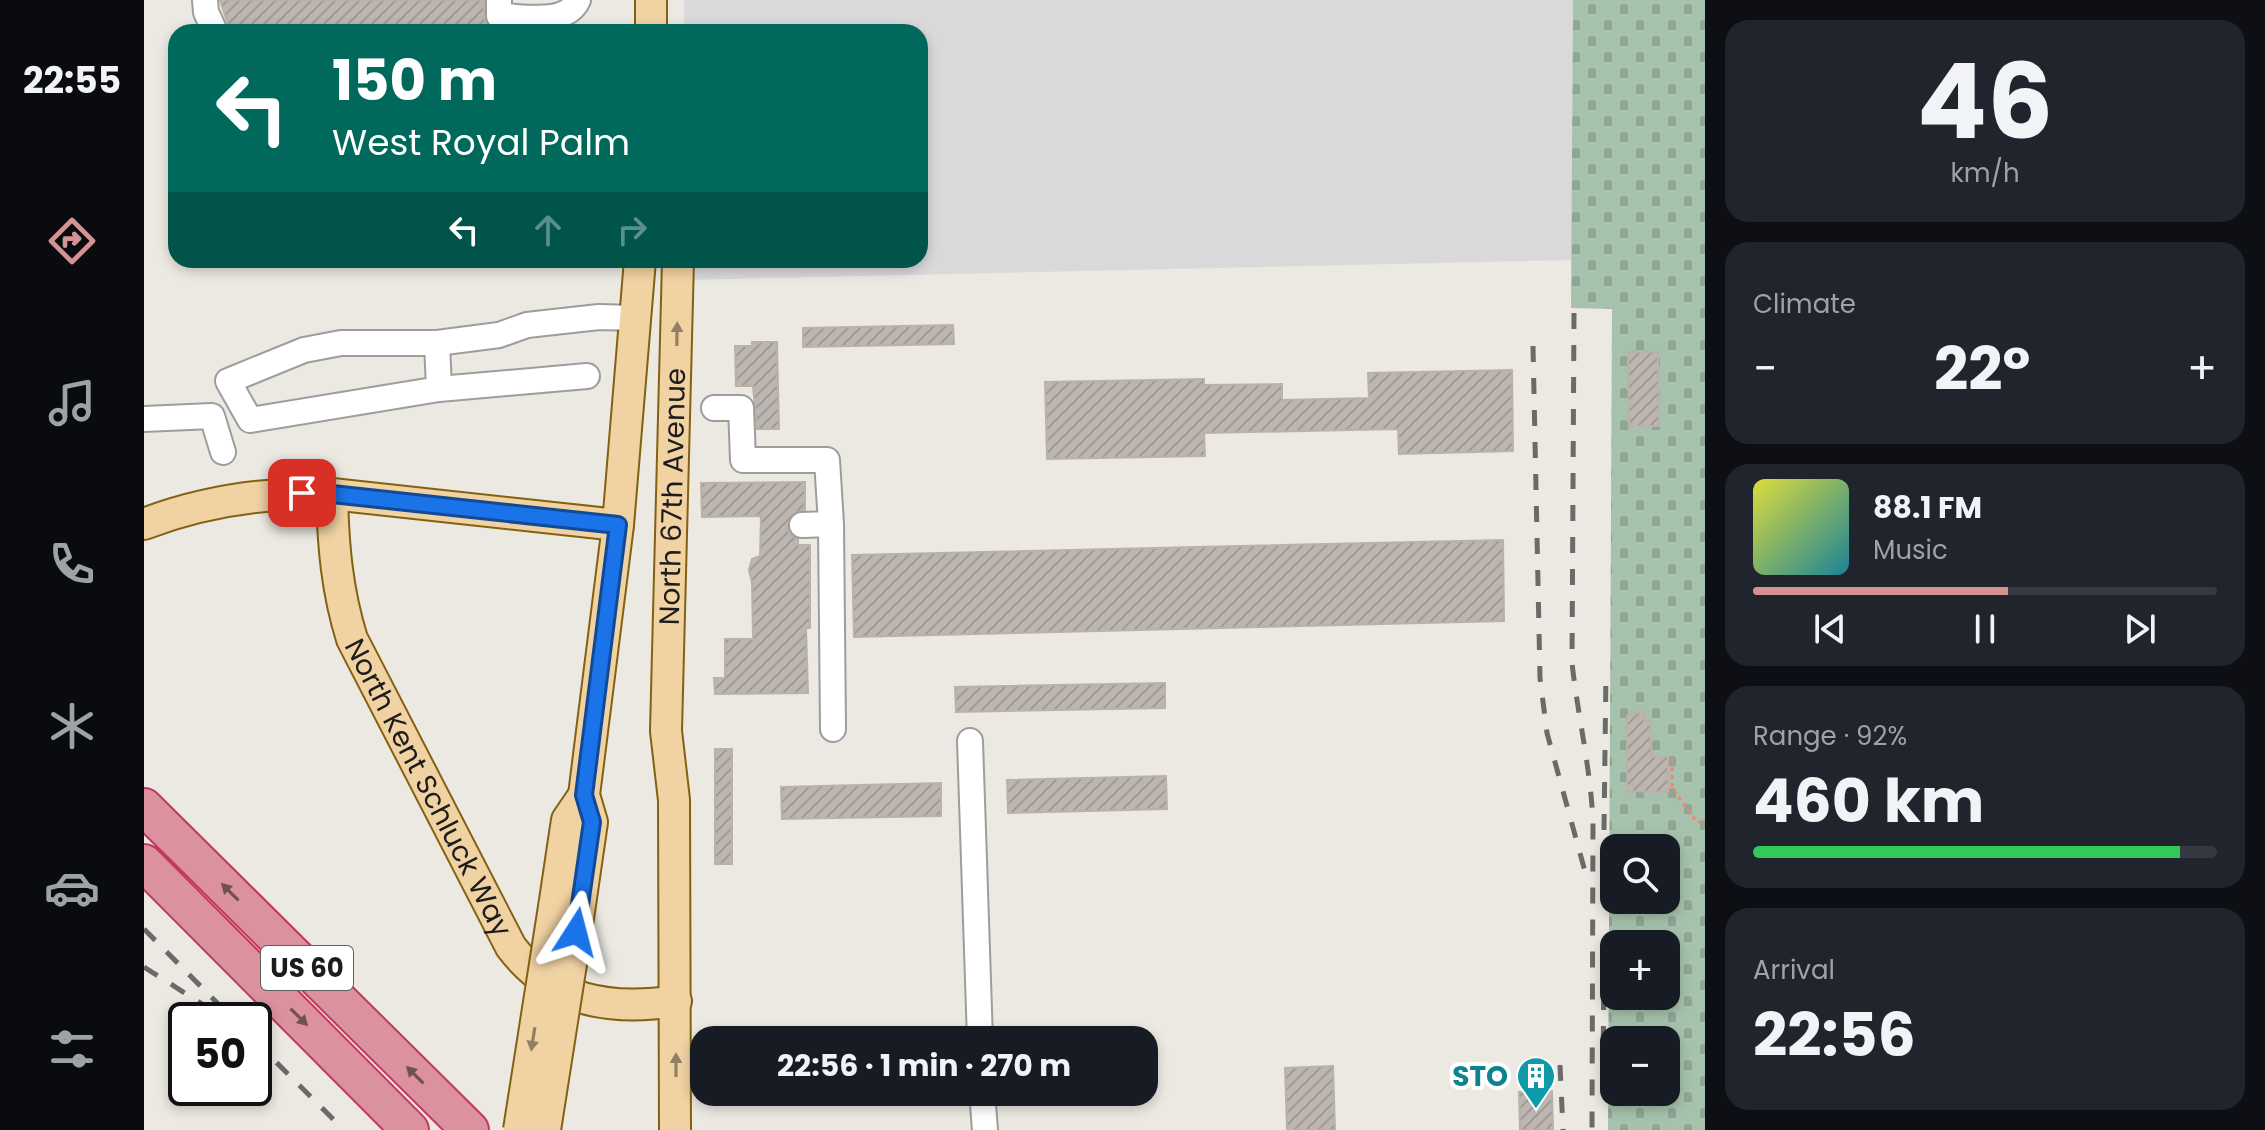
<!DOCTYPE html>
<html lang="en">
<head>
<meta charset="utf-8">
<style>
  body { margin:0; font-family:Poppins,sans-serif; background:#20242c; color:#f1f3f6; height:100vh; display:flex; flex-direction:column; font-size:30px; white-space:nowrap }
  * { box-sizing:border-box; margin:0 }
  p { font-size:26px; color:#9ea1a6 }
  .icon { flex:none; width:44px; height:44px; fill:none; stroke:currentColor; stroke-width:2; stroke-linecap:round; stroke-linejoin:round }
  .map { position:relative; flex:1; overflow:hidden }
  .details { display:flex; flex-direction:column; gap:20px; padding:20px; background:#0d0f14; width:560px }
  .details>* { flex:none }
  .banner { position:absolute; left:24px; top:24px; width:760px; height:244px; border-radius:24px; box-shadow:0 4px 12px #0003; background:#00695c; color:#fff; overflow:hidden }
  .controls { position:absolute; left:1456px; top:834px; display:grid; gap:16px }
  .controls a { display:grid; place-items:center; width:80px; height:80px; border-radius:16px; background:#171b24; box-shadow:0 4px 12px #0003; font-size:40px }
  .speed { position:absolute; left:24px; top:1002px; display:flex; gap:16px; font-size:40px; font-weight:700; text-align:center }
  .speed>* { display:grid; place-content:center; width:104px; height:104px; border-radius:50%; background:#171b24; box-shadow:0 4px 12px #0003; line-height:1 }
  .speed .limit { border:4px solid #111; border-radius:12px; background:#fff; color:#111 }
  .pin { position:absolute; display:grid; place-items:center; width:68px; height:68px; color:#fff; margin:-34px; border-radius:16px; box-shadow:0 4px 12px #0006 }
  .me { position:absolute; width:88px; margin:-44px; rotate:9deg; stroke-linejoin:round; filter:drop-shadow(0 0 6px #0008) }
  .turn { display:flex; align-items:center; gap:28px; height:168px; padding:0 32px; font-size:36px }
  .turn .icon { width:104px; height:104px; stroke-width:2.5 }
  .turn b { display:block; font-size:56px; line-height:68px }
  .lanes { display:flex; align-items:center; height:76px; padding:0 32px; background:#0003; justify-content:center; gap:40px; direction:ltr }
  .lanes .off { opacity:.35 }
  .big { font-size:60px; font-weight:700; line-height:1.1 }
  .details .widget { flex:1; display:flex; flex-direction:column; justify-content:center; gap:12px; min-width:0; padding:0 28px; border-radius:24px; background:#20242c }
  .details .dial { align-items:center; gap:0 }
  .dial b { font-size:104px; line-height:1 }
  .song { display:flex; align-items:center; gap:24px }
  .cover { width:96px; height:96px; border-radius:12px; background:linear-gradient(135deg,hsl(60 70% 55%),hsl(190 70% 35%)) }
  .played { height:8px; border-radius:4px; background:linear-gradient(90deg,#d49392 55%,#363941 55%) }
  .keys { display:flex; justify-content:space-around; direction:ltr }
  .heat { display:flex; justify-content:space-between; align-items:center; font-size:44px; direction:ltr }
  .charge { height:12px; border-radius:6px; background:linear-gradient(90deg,#34c759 92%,#363941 0) }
  .trip { position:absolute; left:546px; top:1026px; width:468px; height:80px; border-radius:24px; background:#171b24; box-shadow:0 4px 12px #0003; font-weight:700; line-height:80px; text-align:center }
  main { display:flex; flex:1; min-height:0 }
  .menu { display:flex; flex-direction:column; width:144px; justify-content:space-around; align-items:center; background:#090b0e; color:#9ea1a6 }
  .menu .icon { width:56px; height:56px }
  .menu .selected { color:#d49392 }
  .menu b { font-size:36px; color:#f1f3f6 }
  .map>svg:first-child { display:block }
  .residential { fill:#dad9d9 }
  .cemetery { fill:url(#cemetery-stones); fill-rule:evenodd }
  .building { fill:url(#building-hatch); stroke:#bcb1a7; stroke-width:2 }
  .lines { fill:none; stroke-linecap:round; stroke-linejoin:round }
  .minor-casing { stroke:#9d9d9d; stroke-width:28 }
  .major-casing { stroke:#836111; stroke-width:34 }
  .highway-casing { stroke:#c23862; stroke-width:40 }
  .path { stroke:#e98777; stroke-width:3; stroke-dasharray:4 4; stroke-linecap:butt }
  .minor { stroke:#fff; stroke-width:24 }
  .major { stroke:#f0d2a3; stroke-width:30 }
  .highway { stroke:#db929d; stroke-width:36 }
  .rail { stroke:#6a6a6a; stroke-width:5; stroke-dasharray:16 16; stroke-linecap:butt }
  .major-bridge-casing { stroke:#836111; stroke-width:34; stroke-linecap:butt }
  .major-bridge { stroke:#f0d2a3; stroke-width:30 }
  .oneway { fill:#918066 }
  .oneway2 { fill:#725156 }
  .route-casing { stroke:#114b97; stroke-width:20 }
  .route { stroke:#1a73e8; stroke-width:14 }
  .labels { text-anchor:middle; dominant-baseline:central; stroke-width:8; stroke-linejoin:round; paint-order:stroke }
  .shield { fill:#fff; stroke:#606060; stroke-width:2 }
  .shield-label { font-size:26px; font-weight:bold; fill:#1c1c1c }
  .street-label { font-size:28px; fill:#1c1c1c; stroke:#fff }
  .culture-label { font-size:28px; font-weight:bold; fill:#0d838f; stroke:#fff; text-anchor:end }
</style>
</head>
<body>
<main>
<nav class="menu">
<b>22:55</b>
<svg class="icon selected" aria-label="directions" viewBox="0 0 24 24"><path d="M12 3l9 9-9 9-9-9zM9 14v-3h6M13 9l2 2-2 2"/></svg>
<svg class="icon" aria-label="music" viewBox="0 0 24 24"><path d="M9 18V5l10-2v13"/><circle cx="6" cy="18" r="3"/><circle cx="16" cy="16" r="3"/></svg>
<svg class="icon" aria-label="phone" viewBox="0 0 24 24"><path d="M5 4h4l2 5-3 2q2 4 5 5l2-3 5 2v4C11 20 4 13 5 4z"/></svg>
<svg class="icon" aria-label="climate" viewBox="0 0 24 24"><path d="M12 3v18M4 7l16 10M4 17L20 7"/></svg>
<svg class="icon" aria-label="car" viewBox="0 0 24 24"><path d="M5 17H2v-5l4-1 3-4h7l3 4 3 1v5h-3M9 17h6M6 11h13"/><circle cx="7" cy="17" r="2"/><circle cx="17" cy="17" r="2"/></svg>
<svg class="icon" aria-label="filters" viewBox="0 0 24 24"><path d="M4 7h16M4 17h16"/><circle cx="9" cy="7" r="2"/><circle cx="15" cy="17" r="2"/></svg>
</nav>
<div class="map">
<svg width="1561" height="1130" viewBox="0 0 1561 1130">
  <defs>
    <pattern id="cemetery-stones" width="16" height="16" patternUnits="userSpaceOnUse" patternTransform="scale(2)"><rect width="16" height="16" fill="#a6c2ac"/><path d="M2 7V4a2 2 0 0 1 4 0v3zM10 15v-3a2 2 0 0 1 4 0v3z" fill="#8ea693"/></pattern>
    <pattern id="building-hatch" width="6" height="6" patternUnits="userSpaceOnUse" patternTransform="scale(2)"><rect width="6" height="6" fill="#bcb5b0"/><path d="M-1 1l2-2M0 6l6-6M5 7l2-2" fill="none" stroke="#a19b97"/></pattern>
  </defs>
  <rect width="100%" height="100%" fill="#ece9e2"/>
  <path class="residential" d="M 540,0 L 1429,0 L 1428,260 L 541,280 L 541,260 L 776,260 L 776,32 L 540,32 Z"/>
  <path class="cemetery" d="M 1429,0 L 1561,0 L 1561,1130 L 1464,1130 L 1468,309 L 1427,308 ZM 1470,848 L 1522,848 L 1522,900 L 1470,900 ZM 1470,944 L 1522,944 L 1522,996 L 1470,996 ZM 1470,1040 L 1522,1040 L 1522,1092 L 1470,1092 Z"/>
  <path class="building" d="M 76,0 L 340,0 L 340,17 L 344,25 L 84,25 Z
    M 809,325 L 810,344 L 659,347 L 659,328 Z
    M 608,342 L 633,342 L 635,429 L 613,429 L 609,386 L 592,386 L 591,346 L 608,346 Z
    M 1484,352 L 1514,352 L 1515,426 L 1485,426 Z
    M 1368,370 L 1369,451 L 1255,454 L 1254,429 L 1060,433 L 1061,456 L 903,459 L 901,382 L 1060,379 L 1060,385 L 1138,384 L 1138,400 L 1225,398 L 1224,373 Z
    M 661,482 L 661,510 L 649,513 L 643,525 L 646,534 L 654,539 L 654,545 L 666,545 L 666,628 L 662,628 L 664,693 L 571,694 L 570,678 L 581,678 L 581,639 L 609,639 L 608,583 L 605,570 L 608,559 L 616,556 L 617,516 L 558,517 L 557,483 Z
    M 1359,540 L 1360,621 L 710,637 L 708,555 Z
    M 1021,683 L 1021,708 L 812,712 L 811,687 Z
    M 1500,711 L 1500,721 L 1506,721 L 1508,757 L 1524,756 L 1524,792 L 1483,791 L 1483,716 Z
    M 571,749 L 588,749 L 588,864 L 571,864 Z
    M 1022,776 L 1023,809 L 864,813 L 863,780 Z
    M 797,783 L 797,816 L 638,819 L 637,787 Z
    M 1189,1066 L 1191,1130 L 1143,1130 L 1141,1068 Z
    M 1408,1091 L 1409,1130 L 1376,1130 L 1375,1092 Z"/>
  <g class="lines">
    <defs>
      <path id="minor" d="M 61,0 L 62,12 L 71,32
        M 355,0 L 355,16 C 380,16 422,26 434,0
        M 293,343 L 295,389 L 106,420 L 84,381 L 160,350 L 197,343 L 293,343 L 355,335 L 383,325 L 455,317 L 492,318
        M 295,389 L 443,376
        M 570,408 L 597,408 L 599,460 L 683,460 L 687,524
        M 0,419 L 68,416 L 79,452
        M 658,525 L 687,524 L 689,729
        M 826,741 L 836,1040
        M 838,1092 L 841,1130"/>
      <g id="major">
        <path d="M 507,32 L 507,0"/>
        <path id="s1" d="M 188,494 C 189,545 193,591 208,639 L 367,947 C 409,1002 466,1011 532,1001"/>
        <path d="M 0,524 C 60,501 123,492 188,494 L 474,525"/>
        <path d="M 410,907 L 423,820 L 440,795"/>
        <path d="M 432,932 L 448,822 L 440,795 L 474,525 L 496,260"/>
        <path id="s2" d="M 531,1130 L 530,800 L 522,731 L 534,260"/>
      </g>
      <path id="highway" d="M 0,807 L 326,1130
        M 0,863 L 266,1130"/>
    </defs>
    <use href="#minor" class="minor-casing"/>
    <use href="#major" class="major-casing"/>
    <use href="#highway" class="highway-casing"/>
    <path class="path" d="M 1528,759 L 1528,788 L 1553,822 L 1561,822"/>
    <use href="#minor" class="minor"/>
    <use href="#major" class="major"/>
    <use href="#highway" class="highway"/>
    <path class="rail" d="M 1430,313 L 1428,663 C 1434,717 1447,770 1449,823 L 1448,1130
      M 1389,346 L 1396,678 L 1403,733 L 1442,875
      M 1460,830 L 1462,671
      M 0,929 L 90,1020
      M 0,967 L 72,1013
      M 110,1040 L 200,1130
      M 1416,1065 L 1419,1130
      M 1459,1074 L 1460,958"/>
    <defs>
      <path id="major-bridge" d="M 375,1130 L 410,907
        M 401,1130 L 432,932"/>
    </defs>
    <use href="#major-bridge" class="major-bridge-casing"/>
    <use href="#major-bridge" class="major-bridge"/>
  </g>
  <defs><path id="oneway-solid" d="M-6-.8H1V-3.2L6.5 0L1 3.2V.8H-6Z" transform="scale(2)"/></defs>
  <g class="oneway">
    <use href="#oneway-solid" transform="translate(533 334) rotate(-89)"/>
    <use href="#oneway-solid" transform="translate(389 1039) rotate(99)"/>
    <use href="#oneway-solid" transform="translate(532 1065) rotate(-90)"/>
  </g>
  <g class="oneway2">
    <use href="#oneway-solid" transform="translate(86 892) rotate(-135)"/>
    <use href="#oneway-solid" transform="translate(155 1017) rotate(45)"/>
    <use href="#oneway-solid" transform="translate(271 1075) rotate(-135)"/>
  </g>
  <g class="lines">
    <defs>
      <path id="route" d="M 158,493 L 188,494 L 474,525 L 440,795 L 448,822 L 432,932"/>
    </defs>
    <use href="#route" class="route-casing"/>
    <use href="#route" class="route"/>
  </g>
  <defs>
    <symbol id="building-pin" viewBox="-11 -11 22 30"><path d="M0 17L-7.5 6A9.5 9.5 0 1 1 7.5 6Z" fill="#0f9aa8" stroke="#fff"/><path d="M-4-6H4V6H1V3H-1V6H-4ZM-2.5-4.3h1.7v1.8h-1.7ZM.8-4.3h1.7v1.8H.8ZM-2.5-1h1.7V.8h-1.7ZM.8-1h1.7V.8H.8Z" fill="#fff"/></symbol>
  </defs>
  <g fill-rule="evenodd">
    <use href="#building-pin" x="1370" y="1054" width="44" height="60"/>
  </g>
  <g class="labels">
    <rect class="shield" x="117" y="946" width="92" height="44" rx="6"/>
    <g class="shield-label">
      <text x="163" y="968">US 60</text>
    </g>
    <g class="street-label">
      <text stroke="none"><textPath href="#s2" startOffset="634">North 67th Avenue</textPath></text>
      <text stroke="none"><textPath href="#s1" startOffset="314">North Kent Schluck Way</textPath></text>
    </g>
    <g class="culture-label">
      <text x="1364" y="1076">STO</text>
    </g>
  </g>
</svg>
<div class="controls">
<a><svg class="icon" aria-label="search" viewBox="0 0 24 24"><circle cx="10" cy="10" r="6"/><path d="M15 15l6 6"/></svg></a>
<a>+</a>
<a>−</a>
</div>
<div class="speed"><div class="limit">50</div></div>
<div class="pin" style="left:158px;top:493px;background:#d93025"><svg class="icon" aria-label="arrive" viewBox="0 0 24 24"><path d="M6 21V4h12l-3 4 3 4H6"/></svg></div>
<svg class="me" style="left:432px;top:932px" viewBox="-20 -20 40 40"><path d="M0-17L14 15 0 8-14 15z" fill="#1a73e8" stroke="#fff" stroke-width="4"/></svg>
<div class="trip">22:56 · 1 min · 270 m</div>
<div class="banner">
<div class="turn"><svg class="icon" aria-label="left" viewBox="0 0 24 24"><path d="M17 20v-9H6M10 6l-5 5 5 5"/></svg><div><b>150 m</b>West Royal Palm</div></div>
<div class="lanes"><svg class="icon" aria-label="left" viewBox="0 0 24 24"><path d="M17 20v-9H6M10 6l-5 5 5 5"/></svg><svg class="icon off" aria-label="ahead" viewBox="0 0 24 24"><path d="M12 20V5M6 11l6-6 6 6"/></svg><svg class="icon off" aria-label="right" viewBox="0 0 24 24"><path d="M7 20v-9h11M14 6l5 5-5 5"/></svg></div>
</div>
</div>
<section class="details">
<div class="widget dial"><b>46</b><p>km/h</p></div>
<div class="widget"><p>Climate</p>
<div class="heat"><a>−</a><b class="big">22°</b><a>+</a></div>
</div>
<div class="widget">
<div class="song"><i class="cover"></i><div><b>88.1 FM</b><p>Music</p></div></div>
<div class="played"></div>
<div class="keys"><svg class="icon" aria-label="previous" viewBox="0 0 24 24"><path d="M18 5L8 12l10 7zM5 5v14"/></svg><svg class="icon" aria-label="pause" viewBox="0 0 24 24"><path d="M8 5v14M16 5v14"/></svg><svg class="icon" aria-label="next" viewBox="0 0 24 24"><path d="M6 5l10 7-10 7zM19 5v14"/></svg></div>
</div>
<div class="widget"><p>Range · 92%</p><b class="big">460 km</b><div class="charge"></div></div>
<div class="widget"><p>Arrival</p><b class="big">22:56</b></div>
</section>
</main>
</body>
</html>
